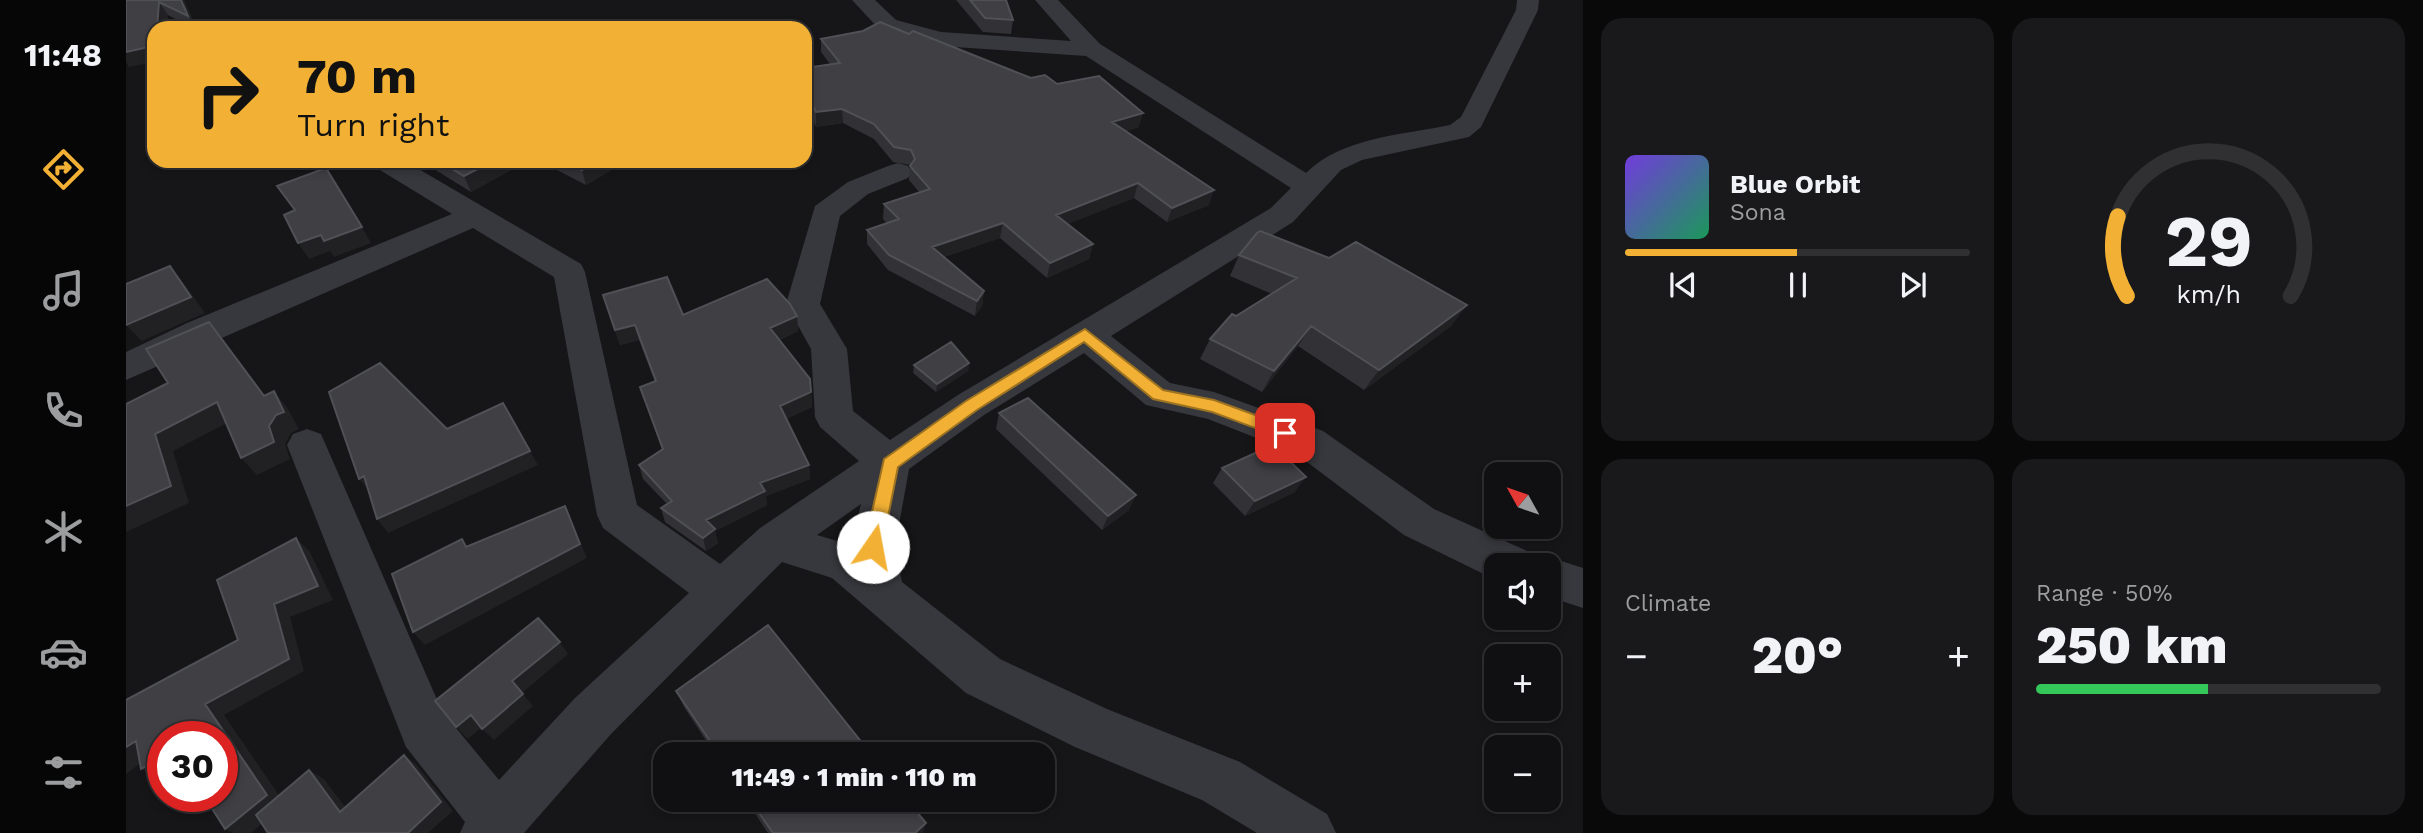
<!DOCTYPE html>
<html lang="en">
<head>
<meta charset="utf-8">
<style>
  body { margin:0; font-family:"Work Sans",sans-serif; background:#19191b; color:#f1f3f6; height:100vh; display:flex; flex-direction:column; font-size:26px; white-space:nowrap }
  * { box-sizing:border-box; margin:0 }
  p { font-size:23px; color:#9c9d9f }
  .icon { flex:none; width:38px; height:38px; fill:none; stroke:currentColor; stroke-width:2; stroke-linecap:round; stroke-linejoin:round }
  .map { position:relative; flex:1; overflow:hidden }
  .details { display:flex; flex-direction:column; gap:18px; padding:18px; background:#09090a; width:840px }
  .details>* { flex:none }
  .top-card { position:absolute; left:21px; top:21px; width:665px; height:147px; border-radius:21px; box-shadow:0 4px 10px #0003,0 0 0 2px #303032; background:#f2b134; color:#111; overflow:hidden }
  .needle { width:46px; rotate:310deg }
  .fabs { position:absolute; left:1358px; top:462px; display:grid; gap:14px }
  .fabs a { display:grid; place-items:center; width:77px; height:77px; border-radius:14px; background:#101012; box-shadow:0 4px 10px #0003,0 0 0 2px #303032; font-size:35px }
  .speed { position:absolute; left:21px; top:721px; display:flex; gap:14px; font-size:35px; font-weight:700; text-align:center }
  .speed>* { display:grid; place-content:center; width:91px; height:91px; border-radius:50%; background:#101012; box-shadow:0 4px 10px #0003,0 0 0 2px #303032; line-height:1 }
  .speed .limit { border:10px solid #d22; background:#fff; color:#111 }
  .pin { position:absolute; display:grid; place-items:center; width:60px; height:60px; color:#fff; margin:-30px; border-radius:14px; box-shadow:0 4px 10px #0006 }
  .me { position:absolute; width:77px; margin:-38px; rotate:12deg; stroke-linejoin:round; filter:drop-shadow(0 0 5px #0008) }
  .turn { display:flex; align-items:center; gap:24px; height:147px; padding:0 35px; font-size:32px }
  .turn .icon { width:91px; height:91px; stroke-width:2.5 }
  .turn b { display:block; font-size:49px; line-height:60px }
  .big { font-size:52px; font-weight:800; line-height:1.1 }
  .details .tile { flex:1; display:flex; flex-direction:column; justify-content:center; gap:10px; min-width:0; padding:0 24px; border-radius:21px; background:#19191b }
  .details .dial { align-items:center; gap:0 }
  .dial svg { height:182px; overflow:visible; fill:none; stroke:#303032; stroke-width:7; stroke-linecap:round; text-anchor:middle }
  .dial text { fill:#f1f3f6; stroke:none }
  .song { display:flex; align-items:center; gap:21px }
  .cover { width:84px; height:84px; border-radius:10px; background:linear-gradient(135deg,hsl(260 70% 55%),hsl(150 70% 35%)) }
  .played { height:7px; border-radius:4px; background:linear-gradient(90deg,#f2b134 50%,#303032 50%) }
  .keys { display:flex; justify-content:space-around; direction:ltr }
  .heat { display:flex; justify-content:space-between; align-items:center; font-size:38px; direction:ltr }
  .charge { height:10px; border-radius:5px; background:linear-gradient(90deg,#34c759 50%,#303032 0) }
  .details .tiles { flex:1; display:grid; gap:18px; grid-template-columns:repeat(2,1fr) }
  .trip { position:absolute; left:527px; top:742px; width:402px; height:70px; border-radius:21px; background:#101012; box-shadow:0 4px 10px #0003,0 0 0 2px #303032; font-weight:800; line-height:70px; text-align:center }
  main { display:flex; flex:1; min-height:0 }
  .dock { display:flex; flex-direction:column; width:126px; justify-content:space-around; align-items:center; background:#060607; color:#9c9d9f }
  .dock .icon { width:49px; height:49px }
  .dock .active { color:#f2b134 }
  .dock b { font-size:32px; color:#f1f3f6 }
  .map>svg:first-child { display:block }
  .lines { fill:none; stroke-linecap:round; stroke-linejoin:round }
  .minor { fill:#37383d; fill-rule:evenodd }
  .wall { fill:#323236 }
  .shaded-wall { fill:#212124 }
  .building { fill:#3f3f44; stroke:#4f5156; stroke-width:2 }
  .route { fill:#f2b134; stroke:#9d7322; stroke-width:2 }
</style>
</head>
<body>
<main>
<nav class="dock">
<b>11:48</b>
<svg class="icon active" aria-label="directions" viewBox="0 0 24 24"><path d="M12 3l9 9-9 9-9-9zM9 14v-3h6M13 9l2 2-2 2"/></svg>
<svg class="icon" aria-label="music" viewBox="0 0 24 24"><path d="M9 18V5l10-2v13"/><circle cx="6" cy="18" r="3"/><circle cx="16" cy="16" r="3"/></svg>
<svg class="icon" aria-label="phone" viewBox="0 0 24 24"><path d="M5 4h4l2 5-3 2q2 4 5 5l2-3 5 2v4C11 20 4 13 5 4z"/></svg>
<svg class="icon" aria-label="climate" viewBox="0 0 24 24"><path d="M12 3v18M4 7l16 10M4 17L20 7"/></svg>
<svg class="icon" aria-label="car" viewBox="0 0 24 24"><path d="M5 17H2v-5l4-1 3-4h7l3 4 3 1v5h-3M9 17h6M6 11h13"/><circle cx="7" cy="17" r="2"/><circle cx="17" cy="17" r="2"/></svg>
<svg class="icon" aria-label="filters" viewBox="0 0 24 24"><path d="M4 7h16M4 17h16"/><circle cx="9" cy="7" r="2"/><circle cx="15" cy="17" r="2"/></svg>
</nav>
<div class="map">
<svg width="1457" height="833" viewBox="0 0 1457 833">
  <rect width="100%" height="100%" fill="#161618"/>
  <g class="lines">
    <path class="minor" d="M 726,0 L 749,0 L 770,20 L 815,32 L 945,41 L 909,0 L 932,0 L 974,44 L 1180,173 C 1216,137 1277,135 1324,125 L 1335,117 L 1390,10 L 1391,0 L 1413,0 L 1412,10 L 1355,127 L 1343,137 L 1236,160 L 1215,170 L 1167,222 L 985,336 L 1044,383 L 1088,392 L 1197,431 L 1308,509 L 1401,551 L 1407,564 L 1423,557 L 1457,568 L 1457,608 L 1423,597 L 1423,565 L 1370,565 L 1370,580 L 1278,535 L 1169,453 L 1082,419 L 1020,405 L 958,353 L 858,415 L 783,469 L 769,547 L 776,582 L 874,659 L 981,709 L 1114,762 L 1201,814 L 1210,833 L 1131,833 L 1076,800 L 949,747 L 840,693 L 706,578 L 656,562 L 485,734 L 398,833 L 334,833 L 339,822 L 280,747 L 161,445 L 167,434 L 181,429 L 195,434 L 316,711 L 373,780 L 449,698 L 563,593 L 477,528 L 471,515 L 428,277 L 347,228 L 0,380 L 0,352 L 61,323 L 326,214 L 249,167 L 245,161 L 279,161 L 455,264 L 459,272 L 511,505 L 594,564 L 634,528 L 733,461 L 694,427 L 689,417 L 685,349 L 660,304 L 689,206 L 722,182 L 762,166 L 772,163 L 782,166 L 786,172 L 782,178 L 742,194 L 714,216 L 694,304 L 721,349 L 727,411 L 764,440 L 832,395 L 1145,208 L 1165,188 L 960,56 L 814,46 L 754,30 ZM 735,504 L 725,545 L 691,535 Z"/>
  </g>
  <path class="wall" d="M 0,0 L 58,0 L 70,28 L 67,28 L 42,15 L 41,28 L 28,28 L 3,67 Z
    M 830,0 L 880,0 L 887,20 L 885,34 L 857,32 Z
    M 783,34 L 905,78 L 931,84 L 1013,127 L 1000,131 L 1083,205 L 1041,222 L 1008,198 L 941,224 L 967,244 L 963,259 L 921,278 L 874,238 L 818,257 L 858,291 L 856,306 L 849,316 L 762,270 L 741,244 L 741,230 L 761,223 L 757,219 L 758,204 L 794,193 L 783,180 L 784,165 L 767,162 L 748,139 L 717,123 L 690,127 L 679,102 L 679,68 L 704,64 L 695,52 L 695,39 Z
    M 299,161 L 393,161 L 394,165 L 345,192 L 300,164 Z
    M 427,161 L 496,161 L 497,163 L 460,185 L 429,169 Z
    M 1113,255 L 1203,258 L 1341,305 L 1325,326 L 1238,390 L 1172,346 L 1136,392 L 1074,359 L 1084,339 L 1146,294 L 1104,276 Z
    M 477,295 L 557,315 L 671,316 L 672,331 L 653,340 L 684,379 L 686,407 L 660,419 L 683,465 L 684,479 L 640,496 L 641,505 L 589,531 L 592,543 L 580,551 L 539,522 L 535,508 L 541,504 L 517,479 L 513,465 L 536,450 L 514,387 L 529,382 L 513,340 L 494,345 Z
    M 843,363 L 842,371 L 810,392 L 787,373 L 788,365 Z
    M 873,413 L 1003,510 L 976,530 L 870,429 Z
    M 1096,468 L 1169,492 L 1119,516 L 1087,483 Z
    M 550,691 L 745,754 L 589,754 L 558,707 Z
    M 620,800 L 781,800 L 797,833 L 642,833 Z"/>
  <path class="shaded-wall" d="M 55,0 L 58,0 L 70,28 L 62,16 Z
    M 33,2 L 42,15 L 41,28 L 31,28 Z
    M 24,40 L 28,40 L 28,62 L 3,67 L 0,62 L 0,52 Z
    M 716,109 L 717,123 L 690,127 L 690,112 Z
    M 1017,113 L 1013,127 L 982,136 L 986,122 Z
    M 367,161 L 393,161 L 394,165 L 345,192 L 338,176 Z
    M 470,161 L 496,161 L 497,163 L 460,185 L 456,170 Z
    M 1012,183 L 1008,198 L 926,230 L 930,215 Z
    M 1088,190 L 1083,205 L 1041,222 L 1046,208 Z
    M 877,223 L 874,238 L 804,262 L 806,247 Z
    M 236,227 L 245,243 L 208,257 L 204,251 L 183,259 L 172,243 L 195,235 Z
    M 967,244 L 963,259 L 921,278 L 924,263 Z
    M 44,266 L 57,282 L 79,313 L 16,341 L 0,325 Z
    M 858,291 L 856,306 L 849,316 L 851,301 Z
    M 1341,305 L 1325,326 L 1238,390 L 1253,370 Z
    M 671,316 L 672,331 L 645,343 L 644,328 Z
    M 83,322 L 98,340 L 152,413 L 138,396 Z
    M 509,325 L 513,340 L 494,345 L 489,330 Z
    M 1185,326 L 1172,346 L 1136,392 L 1148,371 Z
    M 843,363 L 842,371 L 810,392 L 811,384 Z
    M 148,391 L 162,409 L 173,429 L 165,433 L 159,444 L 164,459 L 131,475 L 115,458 Z
    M 685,392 L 686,407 L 656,421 L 654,406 Z
    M 91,402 L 107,420 L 47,451 L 63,503 L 0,532 L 0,506 L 29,434 Z
    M 404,451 L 412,465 L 262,533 L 251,519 Z
    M 683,465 L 684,479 L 640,496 L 641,505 L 589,531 L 592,543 L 580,551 L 577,538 L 580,520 L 634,483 Z
    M 238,476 L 244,492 L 233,479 Z
    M 1180,477 L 1169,492 L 1119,516 L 1129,501 Z
    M 1010,495 L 1003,510 L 976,530 L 982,516 Z
    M 439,506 L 461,558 L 299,645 L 287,632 Z
    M 170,538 L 184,552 L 207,600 L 164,617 L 178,671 L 98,715 L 159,804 L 125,833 L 107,833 L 99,829 L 79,704 L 148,604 Z
    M 434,642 L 442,654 L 396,693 L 386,681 Z
    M 397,694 L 407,706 L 368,740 L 356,729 Z
    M 345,715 L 357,726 L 342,739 L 330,727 Z
    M 10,741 L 31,751 L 0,774 L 0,747 Z
    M 278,755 L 290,764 L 327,811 L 302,833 L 282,833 Z
    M 37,757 L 37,779 L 15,769 Z
    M 183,770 L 198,779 L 229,820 L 214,812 Z
    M 800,823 L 797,833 L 789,833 Z"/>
  <path class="building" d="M 0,0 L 55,0 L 62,16 L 33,2 L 31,28 L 28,28 L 28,40 L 24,40 L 23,47 L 0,52 Z
    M 844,0 L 880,0 L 887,20 L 859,18 Z
    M 754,22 L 783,34 L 787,31 L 905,78 L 919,75 L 931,84 L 973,76 L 1017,113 L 986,122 L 1088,190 L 1046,208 L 1012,183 L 930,215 L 967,244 L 924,263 L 877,223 L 806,247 L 858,291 L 851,301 L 763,255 L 741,230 L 773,219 L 758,204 L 804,189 L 784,166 L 789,159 L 785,150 L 768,147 L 748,124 L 716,109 L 690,112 L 679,90 L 679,68 L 714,63 L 695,39 L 737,31 Z
    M 313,161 L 367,161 L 338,176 Z
    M 439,161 L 470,161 L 456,170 Z
    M 200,168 L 236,227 L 198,241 L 195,235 L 172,243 L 158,215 L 169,210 L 151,186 Z
    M 1134,231 L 1203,258 L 1230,242 L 1341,305 L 1253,370 L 1185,326 L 1148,371 L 1084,339 L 1106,314 L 1110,316 L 1171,278 L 1113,255 L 1131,233 Z
    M 44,266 L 65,297 L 0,325 L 0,284 Z
    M 541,277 L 557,315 L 641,279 L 664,304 L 671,316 L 644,328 L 684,379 L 685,392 L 654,406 L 683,465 L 634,483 L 639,491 L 580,520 L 589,529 L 577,538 L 535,508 L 546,501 L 513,465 L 537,449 L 514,387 L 530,381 L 509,325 L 489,330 L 477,295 Z
    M 83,322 L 138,396 L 148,391 L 158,412 L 150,415 L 143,426 L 148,442 L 115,458 L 91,402 L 29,434 L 45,486 L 0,506 L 0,404 L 42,383 L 20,349 Z
    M 825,342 L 843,363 L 811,384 L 788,365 Z
    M 254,363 L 321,429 L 377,403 L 404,451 L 251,519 L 238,476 L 233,479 L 203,392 Z
    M 902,398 L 1010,495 L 982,516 L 873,413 Z
    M 1147,445 L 1180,477 L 1129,501 L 1096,468 Z
    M 439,506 L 454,544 L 287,632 L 266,574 L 336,539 L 340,547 Z
    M 170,538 L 192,586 L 148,604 L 163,659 L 79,704 L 141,795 L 99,829 L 78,796 L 96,796 L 96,737 L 37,737 L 37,757 L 15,769 L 10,741 L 0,747 L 0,700 L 112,640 L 91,580 Z
    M 412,618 L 434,642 L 386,681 L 397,694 L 356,729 L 345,715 L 330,727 L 309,701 Z
    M 642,625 L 745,754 L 593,754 L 550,691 Z
    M 278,755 L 315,802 L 282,833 L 142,833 L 130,815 L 183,770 L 214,812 Z
    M 624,800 L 781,800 L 800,823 L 789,833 L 647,833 Z"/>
  <path class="route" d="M 959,329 L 1037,390 L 1088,400 L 1165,428 L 1167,433 L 1159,439 L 1086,412 L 1027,399 L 958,342 L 851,410 L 772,467 L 756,547 L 753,553 L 740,553 L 738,547 L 758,459 L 840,401 Z"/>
</svg>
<div class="fabs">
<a><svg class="needle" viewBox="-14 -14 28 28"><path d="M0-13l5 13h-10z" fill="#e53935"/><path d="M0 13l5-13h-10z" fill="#9c9d9f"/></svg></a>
<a><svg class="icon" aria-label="sound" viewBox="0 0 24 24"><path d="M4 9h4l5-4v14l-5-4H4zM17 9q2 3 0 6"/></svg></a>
<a>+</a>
<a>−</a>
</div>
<div class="speed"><div class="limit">30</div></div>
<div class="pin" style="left:1159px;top:433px;background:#d93025"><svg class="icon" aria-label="arrive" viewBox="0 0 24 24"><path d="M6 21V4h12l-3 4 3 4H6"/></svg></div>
<svg class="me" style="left:747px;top:547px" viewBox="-20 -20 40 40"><circle r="19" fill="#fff"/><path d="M0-13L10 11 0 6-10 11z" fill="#f2b134"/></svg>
<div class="trip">11:49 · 1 min · 110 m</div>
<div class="top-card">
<div class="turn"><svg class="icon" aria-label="right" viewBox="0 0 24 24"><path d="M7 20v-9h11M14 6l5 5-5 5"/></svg><div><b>70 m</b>Turn right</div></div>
</div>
</div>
<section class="details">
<div class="tiles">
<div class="tile">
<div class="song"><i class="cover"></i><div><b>Blue Orbit</b><p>Sona</p></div></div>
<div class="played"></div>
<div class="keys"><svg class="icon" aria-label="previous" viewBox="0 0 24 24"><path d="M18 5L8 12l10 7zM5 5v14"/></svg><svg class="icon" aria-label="pause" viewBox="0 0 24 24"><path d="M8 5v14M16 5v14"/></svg><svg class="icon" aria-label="next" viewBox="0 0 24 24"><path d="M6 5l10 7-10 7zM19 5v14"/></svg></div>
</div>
<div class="tile dial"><svg viewBox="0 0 100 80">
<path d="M14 69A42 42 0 1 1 86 69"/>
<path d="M14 69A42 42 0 0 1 10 34" stroke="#f2b134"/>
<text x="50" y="56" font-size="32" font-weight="700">29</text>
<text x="50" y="72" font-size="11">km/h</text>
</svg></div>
<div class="tile"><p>Climate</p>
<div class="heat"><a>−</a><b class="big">20°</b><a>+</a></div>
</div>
<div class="tile"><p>Range · 50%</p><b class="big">250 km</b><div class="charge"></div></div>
</div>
</section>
</main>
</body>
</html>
